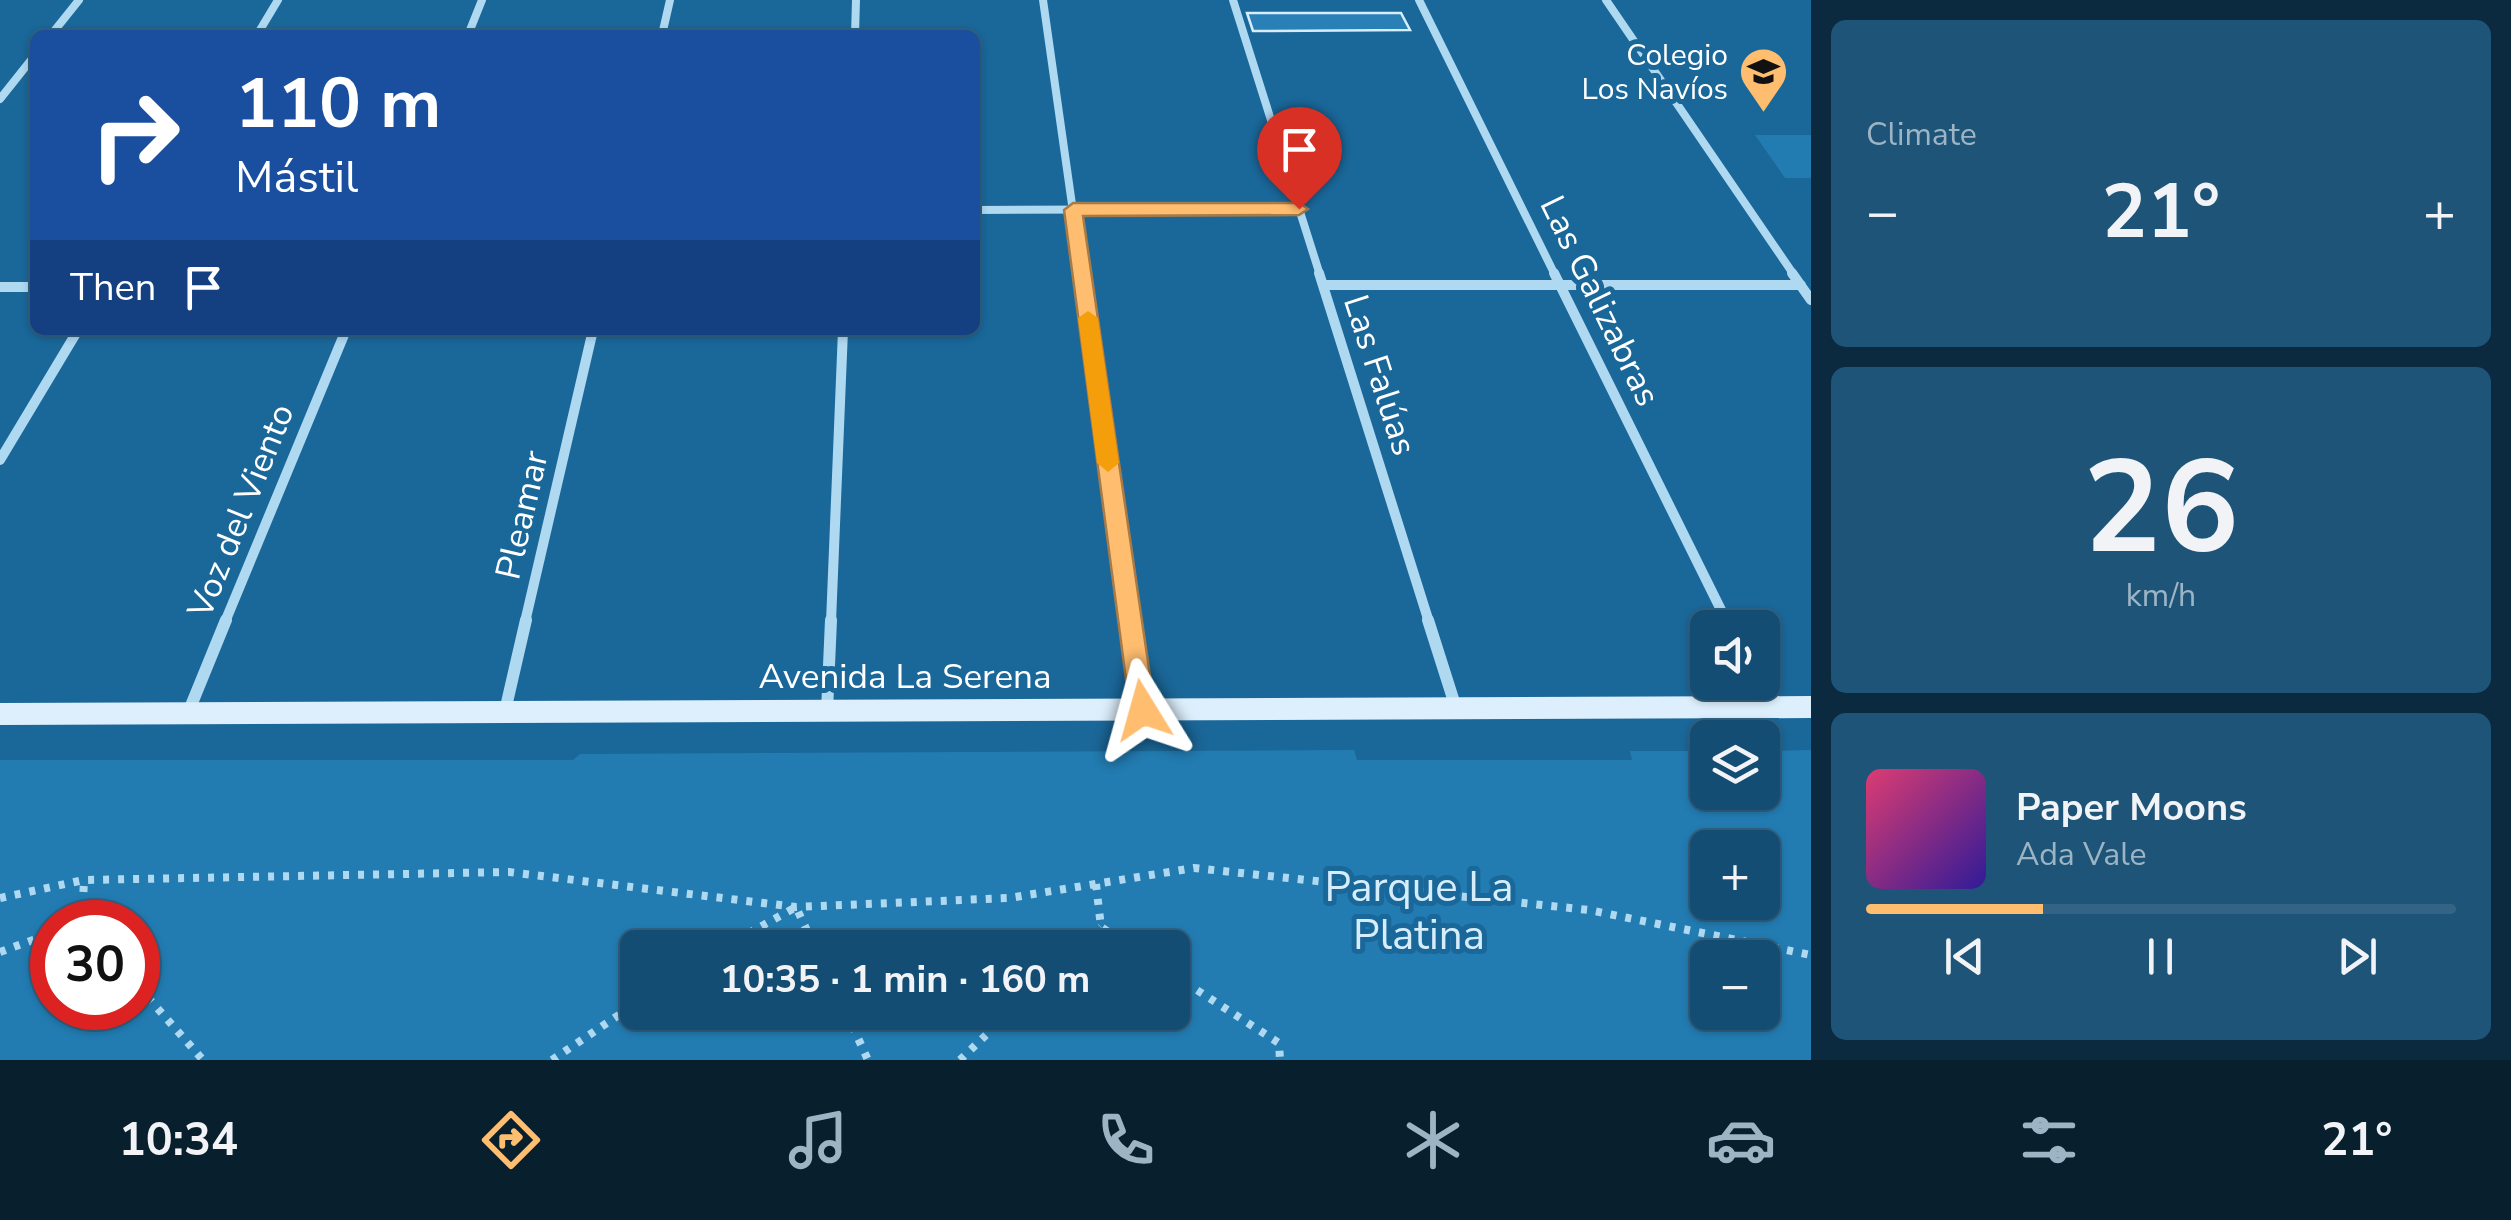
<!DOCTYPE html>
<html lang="en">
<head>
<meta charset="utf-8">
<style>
  body { margin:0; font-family:"Nunito Sans",sans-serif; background:#1d5478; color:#f1f3f6; height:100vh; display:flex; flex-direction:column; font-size:38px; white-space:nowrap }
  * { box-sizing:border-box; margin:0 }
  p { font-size:32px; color:#9db4c4 }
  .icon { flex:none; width:55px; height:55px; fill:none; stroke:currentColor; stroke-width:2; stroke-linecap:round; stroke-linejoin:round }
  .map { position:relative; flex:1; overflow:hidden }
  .panel { display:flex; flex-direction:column; gap:20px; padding:20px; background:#0b2a3f; width:700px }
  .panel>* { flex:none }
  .banner { position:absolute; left:30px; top:30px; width:950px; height:305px; border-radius:15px; box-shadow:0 2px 8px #0004,0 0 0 2px #336485; background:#1a4fa0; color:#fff; overflow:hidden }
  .buttons { position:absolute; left:1690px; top:610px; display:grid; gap:20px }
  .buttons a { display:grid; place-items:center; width:90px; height:90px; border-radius:15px; background:#144d73; box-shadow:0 2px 8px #0004,0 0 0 2px #336485; font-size:50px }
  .speed { position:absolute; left:30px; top:900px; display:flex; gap:20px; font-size:50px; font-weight:700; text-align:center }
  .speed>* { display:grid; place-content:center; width:130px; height:130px; border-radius:50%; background:#144d73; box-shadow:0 2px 8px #0004,0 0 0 2px #336485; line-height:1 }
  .speed .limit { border:15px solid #d22; background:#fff; color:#111 }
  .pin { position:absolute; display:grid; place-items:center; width:85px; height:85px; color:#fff; margin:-102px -42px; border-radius:50% 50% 50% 0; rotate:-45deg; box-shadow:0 0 10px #0007 }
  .pin .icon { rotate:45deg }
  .me { position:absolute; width:110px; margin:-55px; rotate:352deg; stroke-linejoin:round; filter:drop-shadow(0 0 8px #0008) }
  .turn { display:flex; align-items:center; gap:35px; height:210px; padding:0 40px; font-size:45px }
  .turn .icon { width:130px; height:130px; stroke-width:2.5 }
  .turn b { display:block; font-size:70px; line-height:85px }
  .then { display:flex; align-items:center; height:95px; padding:0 40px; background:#0003; gap:20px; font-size:38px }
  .big { font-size:75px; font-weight:700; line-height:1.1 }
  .panel .tile { flex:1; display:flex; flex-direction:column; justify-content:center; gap:15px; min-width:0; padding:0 35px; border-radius:15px; background:#1d5478 }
  .panel .dial { align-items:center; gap:0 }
  .dial b { font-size:130px; line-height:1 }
  .song { display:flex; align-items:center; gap:30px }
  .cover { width:120px; height:120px; border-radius:15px; background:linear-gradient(135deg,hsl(340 70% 55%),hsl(250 70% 35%)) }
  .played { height:10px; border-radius:5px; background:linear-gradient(90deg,#ffbd6f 30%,#336485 30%) }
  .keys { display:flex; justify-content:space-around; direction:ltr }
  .heat { display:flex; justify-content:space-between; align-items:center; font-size:55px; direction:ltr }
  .trip { position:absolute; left:620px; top:930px; width:570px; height:100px; border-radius:15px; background:#144d73; box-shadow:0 2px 8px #0004,0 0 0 2px #336485; font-weight:700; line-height:100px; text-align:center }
  .dock { display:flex; height:160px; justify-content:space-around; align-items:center; background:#081f2e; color:#9db4c4 }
  .dock .icon { width:70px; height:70px }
  .dock .active { color:#ffbd6f }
  .dock b { font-size:45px; color:#f1f3f6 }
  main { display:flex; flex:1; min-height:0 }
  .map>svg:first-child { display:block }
  .green { fill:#227cb2; fill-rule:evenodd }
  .building { fill:#2880b7; stroke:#d6edfc; stroke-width:2.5 }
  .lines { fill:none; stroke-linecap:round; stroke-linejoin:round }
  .path { stroke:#afd8f1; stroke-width:8; stroke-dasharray:6 9; stroke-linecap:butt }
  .street-far2 { stroke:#afd8f1; stroke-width:8 }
  .street-far1 { stroke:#afd8f1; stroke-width:10 }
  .street { stroke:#afd8f1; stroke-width:12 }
  .secondary { fill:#ddeffc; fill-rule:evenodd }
  .route { fill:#ffbd6f; stroke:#a67b48; stroke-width:2.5 }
  .slow { fill:#f59e0b }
  .labels { text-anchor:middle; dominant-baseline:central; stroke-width:10; stroke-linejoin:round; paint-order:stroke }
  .far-poi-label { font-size:30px; fill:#fff; stroke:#1a6799; text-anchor:end }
  .street-label { font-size:35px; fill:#fff; stroke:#1a6799 }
  .near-park-label { font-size:42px; fill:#d6edfc; stroke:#1a6799 }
</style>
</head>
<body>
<main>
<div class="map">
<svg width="1811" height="1060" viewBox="0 0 1811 1060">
  <rect width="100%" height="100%" fill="#1a6799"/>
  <path class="green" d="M 1755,135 L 1811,135 L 1811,178 L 1785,178 Z
    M 1354,750 L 1357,760 L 1632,760 L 1630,751 L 1707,751 L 1708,792 L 1762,792 L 1763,751 L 1811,750 L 1811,1060 L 0,1060 L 0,760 L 573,760 L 580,754 ZM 1708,848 L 1762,848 L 1762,902 L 1708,902 ZM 138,922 L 138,1008 L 52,1008 L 52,922 ZM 638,948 L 1172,948 L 1172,1012 L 638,1012 ZM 1708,958 L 1762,958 L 1762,1012 L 1708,1012 Z"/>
  <path class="building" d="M 1247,13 L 1401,13 L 1410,30 L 1253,31 Z"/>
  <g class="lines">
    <path class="path" d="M 1096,884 L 1101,927 L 1133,948
      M 0,898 L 84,880 L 509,872 L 796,907 L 1009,898 L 1194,868 L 1589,910 L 1811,955
      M 82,922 L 84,880
      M 722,948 L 796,907 L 815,948
      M 1079,948 L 1101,927
      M 0,952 L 52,933
      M 1172,974 L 1279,1043 L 1280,1060
      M 138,986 L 203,1060
      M 846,1012 L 868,1060
      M 552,1060 L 638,1002
      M 960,1060 L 1010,1012"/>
    <path class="street-far2" d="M 1043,0 L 1082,275
      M 1233,0 L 1320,275
      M 1419,0 L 1555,275
      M 1606,0 L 1794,275
      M 51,35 L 79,0
      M 257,35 L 278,0
      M 468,35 L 482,0
      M 662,35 L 670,0
      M 855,35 L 856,0
      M 0,99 L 35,55
      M 975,210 L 1299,209"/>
    <path class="street-far1" d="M 1081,273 L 1131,622
      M 1319,273 L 1429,622
      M 1554,273 L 1727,622
      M 1792,273 L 1811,300
      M 1323,285 L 1801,285
      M 0,287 L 35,287
      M 0,460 L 78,330
      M 225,622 L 346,330
      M 525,622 L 593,330
      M 831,622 L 843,330"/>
    <path class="street" d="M 1130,620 L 1143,710
      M 1428,620 L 1456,708
      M 1726,620 L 1730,628
      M 1758,682 L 1770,706
      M 505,711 L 526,620
      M 827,711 L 831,620
      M 188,713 L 226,620"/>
    <path class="secondary" d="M 1811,696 L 1811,718 L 0,725 L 0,703 Z"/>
  </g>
  <path class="route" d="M 1073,203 L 1299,203 L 1308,209 L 1299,215 L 1083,216 L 1155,710 L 1152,718 L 1143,722 L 1134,718 L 1130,710 L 1064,210 Z"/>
  <path class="slow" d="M 1088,311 L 1098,318 L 1119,463 L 1108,472 L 1097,463 L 1078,318 Z"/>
  <defs>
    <symbol id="school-pin" viewBox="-11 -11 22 30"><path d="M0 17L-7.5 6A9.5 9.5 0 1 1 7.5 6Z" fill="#ffbd6f" stroke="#1a6799"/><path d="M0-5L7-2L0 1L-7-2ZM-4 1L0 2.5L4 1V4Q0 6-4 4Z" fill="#111"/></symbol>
  </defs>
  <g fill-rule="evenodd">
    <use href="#school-pin" x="1736" y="44" width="55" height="75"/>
  </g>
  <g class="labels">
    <g class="far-poi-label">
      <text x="1728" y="55">Colegio<tspan x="1728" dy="34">Los Navíos</tspan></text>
    </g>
    <g class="street-label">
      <text transform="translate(1600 301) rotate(64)">Las Galizabras</text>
      <text transform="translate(1380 375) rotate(72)">Las Falúas</text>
      <text transform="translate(241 511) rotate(-68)">Voz del Viento</text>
      <text transform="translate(522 515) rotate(-77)">Pleamar</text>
      <text x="905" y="676">Avenida La Serena</text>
    </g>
    <g class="near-park-label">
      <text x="1419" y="887">Parque La<tspan x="1419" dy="48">Platina</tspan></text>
    </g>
  </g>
</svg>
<div class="buttons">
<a><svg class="icon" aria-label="sound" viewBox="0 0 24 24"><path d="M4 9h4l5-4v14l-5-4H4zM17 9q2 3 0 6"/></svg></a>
<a><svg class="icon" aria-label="layers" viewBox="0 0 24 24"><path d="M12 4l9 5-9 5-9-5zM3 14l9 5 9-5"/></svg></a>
<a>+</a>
<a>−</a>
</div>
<div class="speed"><div class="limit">30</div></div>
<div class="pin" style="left:1299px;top:209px;background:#d93025"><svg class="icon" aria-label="arrive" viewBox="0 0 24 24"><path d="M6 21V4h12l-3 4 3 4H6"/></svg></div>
<svg class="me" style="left:1143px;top:710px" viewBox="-20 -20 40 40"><path d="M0-17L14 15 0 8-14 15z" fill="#ffbd6f" stroke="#fff" stroke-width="4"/></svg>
<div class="trip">10:35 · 1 min · 160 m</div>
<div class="banner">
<div class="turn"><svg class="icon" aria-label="right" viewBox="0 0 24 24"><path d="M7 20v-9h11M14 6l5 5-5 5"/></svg><div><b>110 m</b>Mástil</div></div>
<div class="then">Then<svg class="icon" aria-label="arrive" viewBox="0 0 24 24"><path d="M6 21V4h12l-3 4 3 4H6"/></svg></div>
</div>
</div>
<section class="panel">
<div class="tile"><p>Climate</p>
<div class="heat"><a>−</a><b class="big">21°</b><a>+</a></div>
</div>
<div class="tile dial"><b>26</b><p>km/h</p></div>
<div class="tile">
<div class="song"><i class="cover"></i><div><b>Paper Moons</b><p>Ada Vale</p></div></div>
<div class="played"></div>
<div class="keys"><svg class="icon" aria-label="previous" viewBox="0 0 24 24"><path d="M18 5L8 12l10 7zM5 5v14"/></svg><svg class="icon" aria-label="pause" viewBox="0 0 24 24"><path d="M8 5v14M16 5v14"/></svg><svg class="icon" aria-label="next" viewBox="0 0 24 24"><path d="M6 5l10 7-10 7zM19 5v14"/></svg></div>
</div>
</section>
</main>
<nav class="dock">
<b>10:34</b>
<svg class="icon active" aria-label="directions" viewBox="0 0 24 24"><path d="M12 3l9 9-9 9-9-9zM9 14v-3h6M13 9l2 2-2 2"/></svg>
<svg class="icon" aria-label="music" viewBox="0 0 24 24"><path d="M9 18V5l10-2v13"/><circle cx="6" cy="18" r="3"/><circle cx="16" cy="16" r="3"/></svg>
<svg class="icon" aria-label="phone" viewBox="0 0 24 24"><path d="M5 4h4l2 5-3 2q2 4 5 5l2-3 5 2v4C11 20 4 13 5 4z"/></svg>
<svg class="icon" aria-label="climate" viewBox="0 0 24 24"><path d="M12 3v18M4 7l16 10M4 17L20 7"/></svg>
<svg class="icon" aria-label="car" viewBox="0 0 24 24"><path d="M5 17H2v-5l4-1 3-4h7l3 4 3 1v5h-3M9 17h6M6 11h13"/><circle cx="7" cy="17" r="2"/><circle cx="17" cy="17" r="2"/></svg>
<svg class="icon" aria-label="filters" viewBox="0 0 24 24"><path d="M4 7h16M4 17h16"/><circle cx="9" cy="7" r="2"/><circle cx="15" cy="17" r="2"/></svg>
<b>21°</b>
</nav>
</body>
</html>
